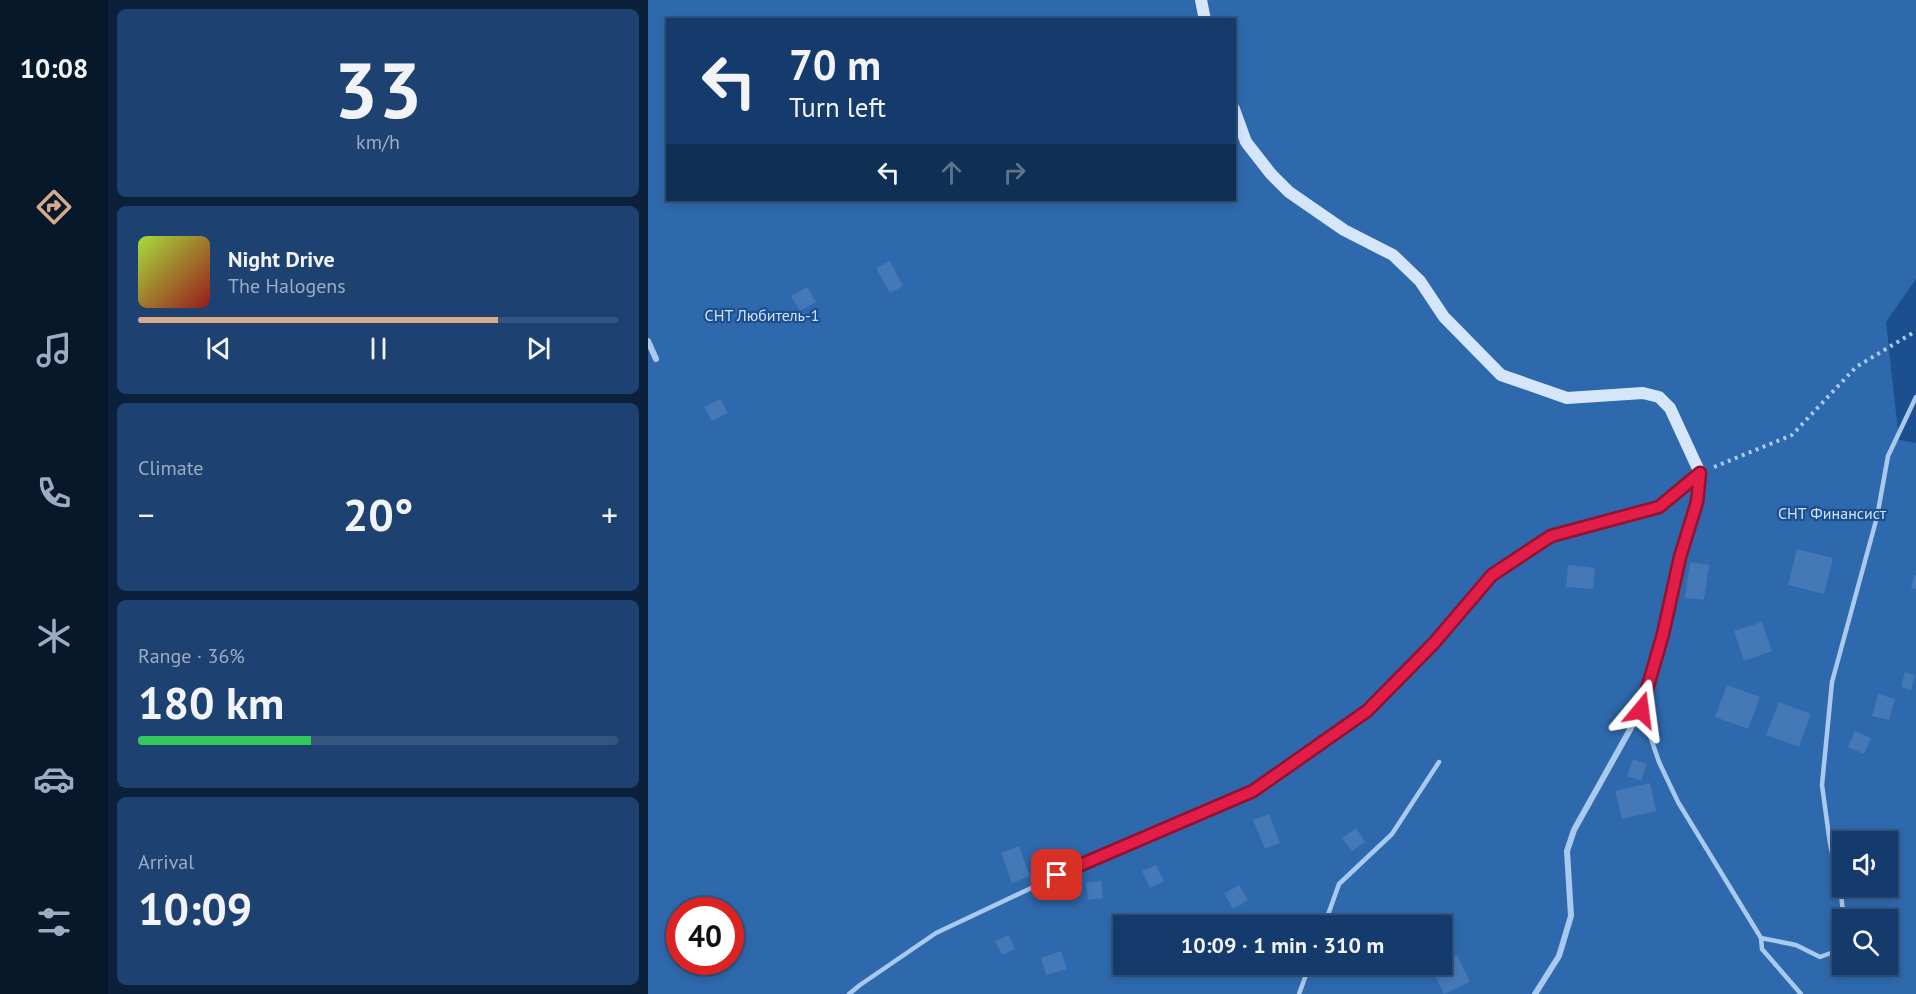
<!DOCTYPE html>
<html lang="en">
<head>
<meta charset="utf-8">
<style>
  body { margin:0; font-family:"PT Sans",sans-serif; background:#1d4271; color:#f1f3f6; height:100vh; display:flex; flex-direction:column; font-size:22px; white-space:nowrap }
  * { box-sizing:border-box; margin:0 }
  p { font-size:20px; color:#9dadc1 }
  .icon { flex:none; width:33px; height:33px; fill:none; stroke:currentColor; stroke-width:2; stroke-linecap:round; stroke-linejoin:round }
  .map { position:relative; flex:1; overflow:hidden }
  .details { display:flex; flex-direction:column; gap:9px; padding:9px; background:#0b203b; width:540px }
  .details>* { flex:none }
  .top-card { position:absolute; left:18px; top:18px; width:570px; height:183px; border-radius:0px; box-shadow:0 3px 9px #0003,0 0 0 2px #33557e; background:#143b6b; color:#f1f3f6; overflow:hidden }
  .tools { position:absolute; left:1184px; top:831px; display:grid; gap:12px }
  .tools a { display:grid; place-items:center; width:66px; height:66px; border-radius:0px; background:#143b6b; box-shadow:0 3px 9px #0003,0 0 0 2px #33557e; font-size:30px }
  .speed { position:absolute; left:18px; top:897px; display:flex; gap:12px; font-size:30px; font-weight:700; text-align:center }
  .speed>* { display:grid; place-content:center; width:78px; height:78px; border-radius:50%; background:#143b6b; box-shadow:0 3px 9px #0003,0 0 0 2px #33557e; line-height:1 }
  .speed .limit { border:9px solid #d22; background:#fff; color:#111 }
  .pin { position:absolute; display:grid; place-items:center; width:51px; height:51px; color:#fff; margin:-26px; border-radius:12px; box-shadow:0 3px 9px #0006 }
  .me { position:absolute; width:66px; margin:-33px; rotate:16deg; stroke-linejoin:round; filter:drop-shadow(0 0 4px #0008) }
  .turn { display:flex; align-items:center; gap:21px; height:126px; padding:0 24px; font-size:27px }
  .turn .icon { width:78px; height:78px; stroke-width:2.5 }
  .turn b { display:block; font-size:42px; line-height:51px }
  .lanes { display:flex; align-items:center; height:57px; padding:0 24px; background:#0003; justify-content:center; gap:30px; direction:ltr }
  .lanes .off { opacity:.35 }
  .big { font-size:45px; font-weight:600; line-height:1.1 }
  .details .widget { flex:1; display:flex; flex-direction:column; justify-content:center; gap:9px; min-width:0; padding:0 21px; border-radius:9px; background:#1d4271 }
  .details .dial { align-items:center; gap:0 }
  .dial b { font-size:78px; line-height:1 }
  .song { display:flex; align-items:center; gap:18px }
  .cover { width:72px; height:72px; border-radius:9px; background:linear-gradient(135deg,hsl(80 70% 55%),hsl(0 70% 35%)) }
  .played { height:6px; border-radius:3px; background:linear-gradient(90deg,#d6ab8b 75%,#33557e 75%) }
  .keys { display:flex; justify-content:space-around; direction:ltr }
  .heat { display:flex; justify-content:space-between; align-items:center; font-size:33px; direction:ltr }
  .charge { height:9px; border-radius:4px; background:linear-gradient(90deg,#34c759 36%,#33557e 0) }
  .trip { position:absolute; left:465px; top:915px; width:339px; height:60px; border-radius:0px; background:#143b6b; box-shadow:0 3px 9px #0003,0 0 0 2px #33557e; font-weight:600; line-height:60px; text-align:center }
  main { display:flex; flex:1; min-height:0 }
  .tabs { display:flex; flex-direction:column; width:108px; justify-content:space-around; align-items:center; background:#08182b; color:#9dadc1 }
  .tabs .icon { width:42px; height:42px }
  .tabs .selected { color:#d6ab8b }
  .tabs b { font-size:27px; color:#f1f3f6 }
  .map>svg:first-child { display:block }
  .green { fill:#2e69ad; fill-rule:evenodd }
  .building { fill:#4478b7 }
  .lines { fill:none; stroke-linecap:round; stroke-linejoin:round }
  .path { stroke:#a9c9ee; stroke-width:4; stroke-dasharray:3 4.5; stroke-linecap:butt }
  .lane { stroke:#a9c9ee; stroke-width:4.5 }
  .street { stroke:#a9c9ee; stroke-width:6 }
  .secondary { stroke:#d6e6fa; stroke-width:12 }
  .route-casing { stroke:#92132f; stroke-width:15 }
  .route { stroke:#e11d48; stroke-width:10 }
  .labels { text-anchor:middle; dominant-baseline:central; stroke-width:4.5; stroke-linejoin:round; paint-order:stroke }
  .park-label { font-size:16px; fill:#cfe3fa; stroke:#1b4f8f }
</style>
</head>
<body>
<main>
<nav class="tabs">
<b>10:08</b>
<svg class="icon selected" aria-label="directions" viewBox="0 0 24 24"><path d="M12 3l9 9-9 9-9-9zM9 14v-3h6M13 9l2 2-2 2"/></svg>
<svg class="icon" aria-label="music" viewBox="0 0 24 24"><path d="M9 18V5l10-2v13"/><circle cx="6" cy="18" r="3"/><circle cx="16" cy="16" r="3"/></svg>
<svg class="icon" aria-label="phone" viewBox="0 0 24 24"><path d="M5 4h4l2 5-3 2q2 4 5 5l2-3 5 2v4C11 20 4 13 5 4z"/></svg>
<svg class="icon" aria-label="climate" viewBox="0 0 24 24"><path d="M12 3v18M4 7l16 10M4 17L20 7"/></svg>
<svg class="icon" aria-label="car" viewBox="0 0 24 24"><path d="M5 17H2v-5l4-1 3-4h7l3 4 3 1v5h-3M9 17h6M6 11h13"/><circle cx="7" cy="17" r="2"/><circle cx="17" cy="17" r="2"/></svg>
<svg class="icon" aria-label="filters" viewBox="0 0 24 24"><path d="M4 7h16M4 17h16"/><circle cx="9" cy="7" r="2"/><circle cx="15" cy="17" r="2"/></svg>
</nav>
<section class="details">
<div class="widget dial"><b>33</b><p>km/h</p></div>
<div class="widget">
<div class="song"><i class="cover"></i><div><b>Night Drive</b><p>The Halogens</p></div></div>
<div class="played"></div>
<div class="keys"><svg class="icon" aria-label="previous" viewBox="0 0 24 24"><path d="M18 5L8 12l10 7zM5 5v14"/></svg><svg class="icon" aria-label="pause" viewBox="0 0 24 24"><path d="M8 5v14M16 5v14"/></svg><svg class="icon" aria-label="next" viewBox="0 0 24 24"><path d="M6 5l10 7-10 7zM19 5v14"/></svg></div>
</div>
<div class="widget"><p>Climate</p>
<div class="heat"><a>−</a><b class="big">20°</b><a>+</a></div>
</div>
<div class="widget"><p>Range · 36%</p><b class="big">180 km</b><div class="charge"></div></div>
<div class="widget"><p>Arrival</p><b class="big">10:09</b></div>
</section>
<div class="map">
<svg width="1268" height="994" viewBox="0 0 1268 994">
  <rect width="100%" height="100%" fill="#1b4f8f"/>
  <path class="green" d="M 0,0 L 1268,0 L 1268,279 L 1238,322 L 1251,440 L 1268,443 L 1268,994 L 0,994 ZM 20,20 L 586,20 L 586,200 L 20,200 ZM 1194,842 L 1239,842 L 1239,886 L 1194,886 ZM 32,910 L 82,910 L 82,962 L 32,962 ZM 1194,920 L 1239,920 L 1239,964 L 1194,964 ZM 476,926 L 794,926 L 794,964 L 476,964 Z"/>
  <path class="building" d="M 242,261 L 255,286 L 242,293 L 228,268 Z
    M 159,287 L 168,302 L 152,311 L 143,296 Z
    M 72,399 L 80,413 L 64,421 L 56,407 Z
    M 1149,549 L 1185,558 L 1176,594 L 1140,585 Z
    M 1042,562 L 1061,565 L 1056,600 L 1037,598 Z
    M 920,565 L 947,568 L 945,589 L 918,587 Z
    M 1266,575 L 1268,575 L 1268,589 L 1263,588 Z
    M 1114,622 L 1124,651 L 1096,661 L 1086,631 Z
    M 1257,672 L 1267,675 L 1263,690 L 1253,687 Z
    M 1079,685 L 1112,697 L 1100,729 L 1067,717 Z
    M 1230,694 L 1247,699 L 1241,720 L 1224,716 Z
    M 1131,702 L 1163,714 L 1151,747 L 1118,735 Z
    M 1207,731 L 1223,738 L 1216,754 L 1200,747 Z
    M 985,759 L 999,764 L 993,781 L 979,776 Z
    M 1002,783 L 1008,811 L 974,819 L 967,791 Z
    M 621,814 L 632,843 L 617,849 L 605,820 Z
    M 708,828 L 717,842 L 704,851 L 694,838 Z
    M 371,846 L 382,876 L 364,883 L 353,853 Z
    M 508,865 L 516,881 L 502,888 L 494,871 Z
    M 453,881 L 455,898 L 440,900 L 438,883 Z
    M 591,885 L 600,900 L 585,909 L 576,894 Z
    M 361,935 L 367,949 L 354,955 L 347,941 Z
    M 413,951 L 419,969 L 398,975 L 393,958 Z
    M 809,955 L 822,982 L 796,994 L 783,967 L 794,964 L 794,962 Z"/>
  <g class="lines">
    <path class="path" d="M 1066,467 L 1144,435 L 1208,367 L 1268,331"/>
    <path class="lane" d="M 994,712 L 1011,762 L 1030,802 L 1113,938 L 1114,949 L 1153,994
      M 1196,920 L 1192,886 L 1182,844 L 1174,785 L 1184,682 L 1229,517 L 1240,456 L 1268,397
      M 676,926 L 691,884 L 744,834 L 791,762
      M 1113,938 L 1148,945 L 1172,957 L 1191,950 L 1194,945
      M 201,994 L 212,985 L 288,933 L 430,866 L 605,791 L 719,711 L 786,643 L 844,575 L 903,536 L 1011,507 L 1050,475
      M 651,994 L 662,964"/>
    <path class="street" d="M 0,341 L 8,359
      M 887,994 L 911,956 L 923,916 L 919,851 L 926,830 L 993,710"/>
    <path class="secondary" d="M 553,0 L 557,20
      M 586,109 L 598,142 L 623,174 L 641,192 L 696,230 L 745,255 L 772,281 L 796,317 L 853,375 L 919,398 L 995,393 L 1011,397 L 1022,408 L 1052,473 L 1049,502 L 1032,557 L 1015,634 L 993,710"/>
  </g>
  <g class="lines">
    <defs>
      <path id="route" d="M 409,875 L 605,791 L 719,711 L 786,643 L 844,575 L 903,536 L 1011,507 L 1052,473 L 1049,502 L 1032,557 L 1015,634 L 993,710"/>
    </defs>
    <use href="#route" class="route-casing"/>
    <use href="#route" class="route"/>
  </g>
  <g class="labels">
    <g class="park-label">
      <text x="114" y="315">СНТ Любитель-1</text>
      <text x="1184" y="513">СНТ Финансист</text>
    </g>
  </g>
</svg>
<div class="tools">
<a><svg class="icon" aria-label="sound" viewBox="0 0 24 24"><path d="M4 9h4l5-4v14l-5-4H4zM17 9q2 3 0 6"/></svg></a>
<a><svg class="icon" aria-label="search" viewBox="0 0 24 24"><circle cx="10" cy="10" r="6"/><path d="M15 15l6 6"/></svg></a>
</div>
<div class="speed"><div class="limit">40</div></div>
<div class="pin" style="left:409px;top:875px;background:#d93025"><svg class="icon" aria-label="arrive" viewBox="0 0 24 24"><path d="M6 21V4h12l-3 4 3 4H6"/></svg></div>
<svg class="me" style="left:993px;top:710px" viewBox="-20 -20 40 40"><path d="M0-17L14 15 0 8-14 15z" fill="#e11d48" stroke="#fff" stroke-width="4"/></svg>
<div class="trip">10:09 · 1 min · 310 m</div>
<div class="top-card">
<div class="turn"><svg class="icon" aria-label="left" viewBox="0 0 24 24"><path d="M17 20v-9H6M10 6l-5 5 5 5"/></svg><div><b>70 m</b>Turn left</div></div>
<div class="lanes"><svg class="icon" aria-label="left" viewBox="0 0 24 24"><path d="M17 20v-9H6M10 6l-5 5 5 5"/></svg><svg class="icon off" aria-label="ahead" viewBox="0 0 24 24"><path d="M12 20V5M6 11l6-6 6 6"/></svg><svg class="icon off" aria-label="right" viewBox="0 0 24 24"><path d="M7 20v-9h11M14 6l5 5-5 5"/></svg></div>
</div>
</div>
</main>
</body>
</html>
